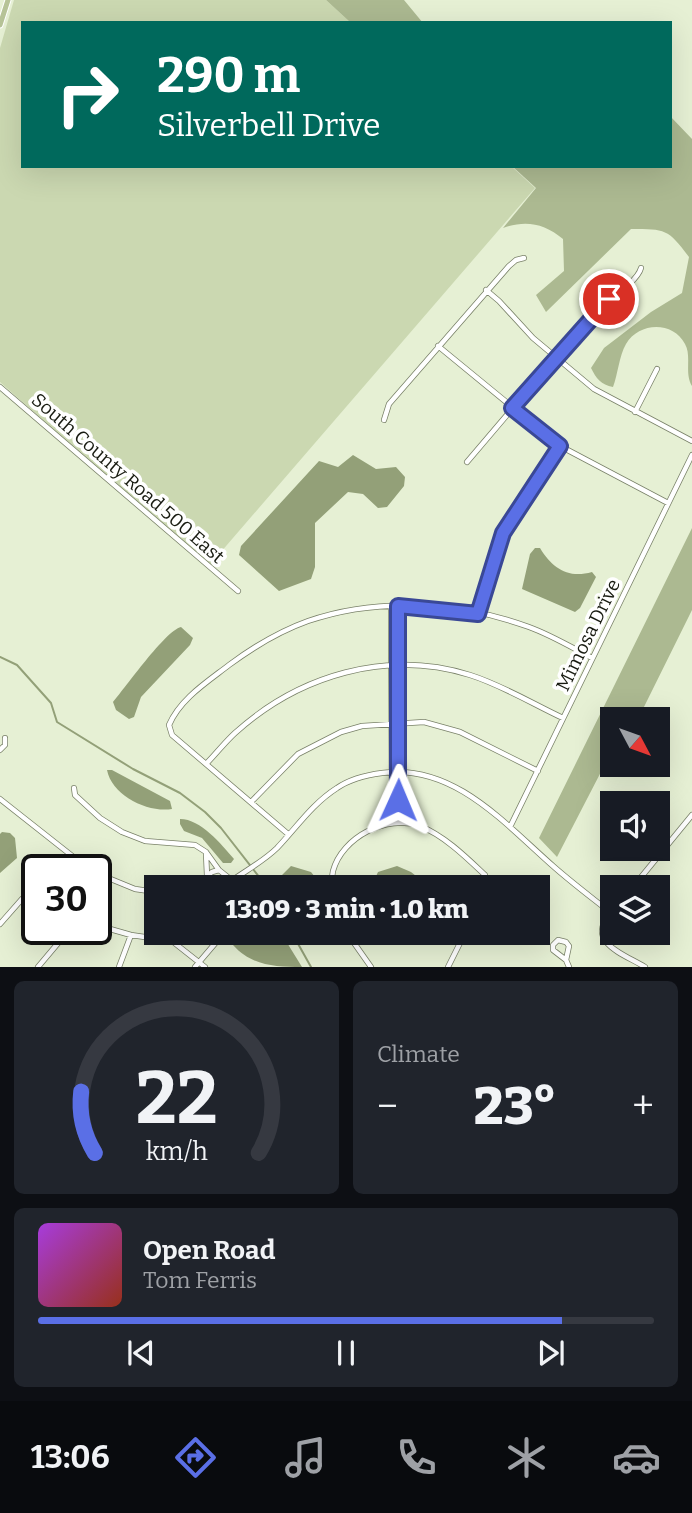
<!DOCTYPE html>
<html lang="en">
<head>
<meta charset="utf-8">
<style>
  body { margin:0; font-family:Bitter,serif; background:#20242c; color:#f1f3f6; height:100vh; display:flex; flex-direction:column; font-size:26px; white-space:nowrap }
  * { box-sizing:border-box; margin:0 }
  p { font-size:23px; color:#9ea1a6 }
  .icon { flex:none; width:38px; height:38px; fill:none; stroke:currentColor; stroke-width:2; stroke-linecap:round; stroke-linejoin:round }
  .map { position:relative; height:967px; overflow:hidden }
  .sheet { display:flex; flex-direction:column; gap:14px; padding:14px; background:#0d0f14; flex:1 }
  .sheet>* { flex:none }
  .guide { position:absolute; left:21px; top:21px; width:651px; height:147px; border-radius:0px; box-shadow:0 7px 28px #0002; background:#00695c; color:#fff; overflow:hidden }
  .needle { width:46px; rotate:131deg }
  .tools { position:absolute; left:600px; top:707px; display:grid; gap:14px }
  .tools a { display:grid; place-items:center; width:70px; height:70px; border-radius:0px; background:#171b24; box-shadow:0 7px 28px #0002; font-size:35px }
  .speed { position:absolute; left:21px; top:854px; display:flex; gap:14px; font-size:35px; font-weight:700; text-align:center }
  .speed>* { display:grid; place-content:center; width:91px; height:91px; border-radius:50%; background:#171b24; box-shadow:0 7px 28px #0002; line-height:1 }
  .speed .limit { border:4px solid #111; border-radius:10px; background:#fff; color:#111 }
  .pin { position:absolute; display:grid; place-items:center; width:60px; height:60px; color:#fff; margin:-30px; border:4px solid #fff; border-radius:50%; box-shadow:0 2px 7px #0007 }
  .me { position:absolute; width:77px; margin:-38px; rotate:1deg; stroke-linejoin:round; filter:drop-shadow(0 0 5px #0008) }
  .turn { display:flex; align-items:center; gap:24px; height:147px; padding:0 21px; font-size:32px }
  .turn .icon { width:91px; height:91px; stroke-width:2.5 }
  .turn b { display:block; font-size:49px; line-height:60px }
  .big { font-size:52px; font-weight:800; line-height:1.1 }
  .sheet .tile { flex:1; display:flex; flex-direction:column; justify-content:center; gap:10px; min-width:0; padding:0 24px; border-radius:10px; background:#20242c }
  .sheet .dial { align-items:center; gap:0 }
  .dial svg { height:182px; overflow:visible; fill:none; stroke:#363941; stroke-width:7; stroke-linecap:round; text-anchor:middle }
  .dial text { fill:#f1f3f6; stroke:none }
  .song { display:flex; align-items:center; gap:21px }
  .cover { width:84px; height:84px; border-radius:10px; background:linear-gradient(135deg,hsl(280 70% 55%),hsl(10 70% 35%)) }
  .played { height:7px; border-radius:4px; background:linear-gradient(90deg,#5a6fe6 85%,#363941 85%) }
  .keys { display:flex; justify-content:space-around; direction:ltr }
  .heat { display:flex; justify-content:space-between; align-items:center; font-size:38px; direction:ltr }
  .sheet .tiles { flex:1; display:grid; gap:14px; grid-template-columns:1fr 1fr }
  .tile:last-child { grid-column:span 2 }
  .trip { position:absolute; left:144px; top:875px; width:406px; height:70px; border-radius:0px; background:#171b24; box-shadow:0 7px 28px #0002; font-weight:800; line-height:70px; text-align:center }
  .tab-bar { display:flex; height:112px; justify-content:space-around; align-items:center; background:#090b0e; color:#9ea1a6 }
  .tab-bar .icon { width:49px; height:49px }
  .tab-bar .current { color:#5a6fe6 }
  .tab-bar b { font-size:32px; color:#f1f3f6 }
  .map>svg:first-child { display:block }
  .green { fill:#cbd8b1 }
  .forest { fill:#acb991 }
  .water { fill:#93a078 }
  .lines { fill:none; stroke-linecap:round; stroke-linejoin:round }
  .stream { stroke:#93a078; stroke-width:2 }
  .minor-casing { stroke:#798168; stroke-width:6 }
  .major-casing { stroke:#fff; stroke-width:7 }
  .minor { stroke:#fff; stroke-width:4.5 }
  .major { stroke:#b6c397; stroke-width:5 }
  .route-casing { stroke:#3a4896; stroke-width:18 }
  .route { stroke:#5a6fe6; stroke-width:12 }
  .labels { text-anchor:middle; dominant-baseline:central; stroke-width:7; stroke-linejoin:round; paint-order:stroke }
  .street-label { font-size:19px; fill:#181b11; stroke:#fff }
</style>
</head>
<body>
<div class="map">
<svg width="692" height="967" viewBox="0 0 692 967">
  <rect width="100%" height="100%" fill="#e6f0d4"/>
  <path class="green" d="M 14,0 L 326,0 L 351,23 L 23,23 L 23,166 L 511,166 L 535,188 L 208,567 L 0,382 L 0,48 Z"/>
  <path class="forest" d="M 326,0 L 404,0 L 423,23 L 351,23 Z
    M 670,116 L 692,139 L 692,386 C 684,373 692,356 685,344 C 673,321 639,322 626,344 C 619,356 618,374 613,387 C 601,385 596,378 591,368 L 604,348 L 651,312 L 682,293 L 689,257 C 668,229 666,229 631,229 L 546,312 L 536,295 L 564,271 L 563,239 C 544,223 525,220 503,228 L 536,188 L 512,166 L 670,166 Z
    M 692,528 L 692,610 L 638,719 L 612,719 L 612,761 L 603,768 L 557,857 L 539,838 Z"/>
  <path class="water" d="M 353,455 L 376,469 L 396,467 L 405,477 L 404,486 L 387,507 L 378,508 L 363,494 L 348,492 L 315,523 L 315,567 L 311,579 L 279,591 L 239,555 L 241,546 L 319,461 L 338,467 Z
    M 535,548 L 540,548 C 552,568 568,579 592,572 L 596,577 L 580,608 L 575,612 L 522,589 L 530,554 Z
    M 181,627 L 193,638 L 190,645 L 141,697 L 134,717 L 129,719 L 116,710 L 113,702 C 126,687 165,631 181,627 Z
    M 107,770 L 112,770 L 170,801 L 172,809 C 148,813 112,796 107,770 Z
    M 180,819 C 201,819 221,844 234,859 L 231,863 L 223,863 L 202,838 L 184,831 L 180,824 Z
    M 2,832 L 10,833 L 15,838 L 17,858 L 0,873 L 0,834 Z
    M 291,866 L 311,872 L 315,877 L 315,887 L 280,887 L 277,880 Z
    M 397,866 L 411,872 L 430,887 L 371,887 L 378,872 Z
    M 236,933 L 281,933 L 302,967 C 275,967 252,966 233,945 Z"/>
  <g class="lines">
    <path class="stream" d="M 0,657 L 17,665 L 51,703 L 57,722 L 133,769 L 180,793 L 205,812 L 221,828 L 267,887
      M 292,933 L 311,967"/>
    <defs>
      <path id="minor" d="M 486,290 L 499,301 L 533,338 L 594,389 L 692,441
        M 438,346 L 560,446 L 668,503
        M 0,387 L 238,591
        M 635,412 L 657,369
        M 384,420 L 389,404 L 509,266 L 516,260 L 524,258
        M 467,462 L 592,315 C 605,302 637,283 641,268
        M 391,606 L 392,823
        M 478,614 L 503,533 L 560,446
        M 0,750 L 5,745 L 5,738
        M 206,764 C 216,754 225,742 235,733 C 299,675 387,649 470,675 C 502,685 533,704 563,718
        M 74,788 L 75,795 L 100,818 L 122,832 L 145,841 L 195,845 L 206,852 L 219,870
        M 0,799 L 90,870
        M 251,802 L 298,754 L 341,732 L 362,726 L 424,722 L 460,732 L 538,771
        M 398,823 L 398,605
        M 510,827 L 692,455
        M 288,834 L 172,735 L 169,725 C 180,699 207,682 229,665 C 252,648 280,631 308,621 C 377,597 461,602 529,627 C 551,635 571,647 592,658
        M 206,853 L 207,876
        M 96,873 L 135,889 L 156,892
        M 230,882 C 245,871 264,861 277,848 C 297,827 312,804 337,788 C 350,779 367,775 382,773 C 453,763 504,823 553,866 C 571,882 591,897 611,913
        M 194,887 L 205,881
        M 206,887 L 207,876 L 212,872 L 219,870 L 229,878 L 229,887
        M 331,887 C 332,882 332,876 333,871 C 342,837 387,814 420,826 C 445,836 467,858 485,875 L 486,887
        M 633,887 L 692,815
        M 611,913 C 584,942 624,954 645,967
        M 0,924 L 22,899 L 37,895
        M 96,925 L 131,935 L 172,941 L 205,967
        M 347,933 L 371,967
        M 566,960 L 553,950 L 553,945 L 558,940 L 566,942 L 569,946 L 566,960 L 569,967
        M 38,967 L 70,929
        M 119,967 L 131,935
        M 195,967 L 224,933
        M 448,967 L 465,933"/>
      <path id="major" d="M 0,25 L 8,0"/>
    </defs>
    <use href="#minor" class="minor-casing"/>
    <use href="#major" class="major-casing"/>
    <use href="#minor" class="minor"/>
    <use href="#major" class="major"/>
  </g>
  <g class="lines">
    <defs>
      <path id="route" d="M 398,800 L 398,606 L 478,614 L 503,533 L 560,446 L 512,408 L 609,299"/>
    </defs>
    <use href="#route" class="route-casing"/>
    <use href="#route" class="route"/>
  </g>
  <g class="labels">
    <g class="street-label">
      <text transform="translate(128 478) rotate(41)">South County Road 500 East</text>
      <text transform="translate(588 635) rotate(-64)">Mimosa Drive</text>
    </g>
  </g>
</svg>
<div class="tools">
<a><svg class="needle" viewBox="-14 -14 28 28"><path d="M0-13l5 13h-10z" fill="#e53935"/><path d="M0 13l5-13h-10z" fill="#9ea1a6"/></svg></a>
<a><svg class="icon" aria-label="sound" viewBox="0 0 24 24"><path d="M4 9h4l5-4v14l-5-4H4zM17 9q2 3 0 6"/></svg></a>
<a><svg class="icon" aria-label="layers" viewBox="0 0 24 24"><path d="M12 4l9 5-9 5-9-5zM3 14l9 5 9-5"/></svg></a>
</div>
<div class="speed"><div class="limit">30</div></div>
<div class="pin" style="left:609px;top:299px;background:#d93025"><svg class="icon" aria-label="arrive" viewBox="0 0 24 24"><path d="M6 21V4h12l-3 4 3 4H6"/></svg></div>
<svg class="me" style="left:398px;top:800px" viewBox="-20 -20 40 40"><path d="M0-17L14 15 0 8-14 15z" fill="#5a6fe6" stroke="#fff" stroke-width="4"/></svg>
<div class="trip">13:09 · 3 min · 1.0 km</div>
<div class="guide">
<div class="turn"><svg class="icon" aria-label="right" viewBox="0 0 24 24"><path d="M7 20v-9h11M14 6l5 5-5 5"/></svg><div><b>290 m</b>Silverbell Drive</div></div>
</div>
</div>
<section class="sheet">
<div class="tiles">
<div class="tile dial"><svg viewBox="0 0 100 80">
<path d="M14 69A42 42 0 1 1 86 69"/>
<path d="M14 69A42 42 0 0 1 8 42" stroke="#5a6fe6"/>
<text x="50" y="56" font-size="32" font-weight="700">22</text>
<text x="50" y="72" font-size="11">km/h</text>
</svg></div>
<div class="tile"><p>Climate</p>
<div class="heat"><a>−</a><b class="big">23°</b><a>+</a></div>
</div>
<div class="tile">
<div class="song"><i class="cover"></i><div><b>Open Road</b><p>Tom Ferris</p></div></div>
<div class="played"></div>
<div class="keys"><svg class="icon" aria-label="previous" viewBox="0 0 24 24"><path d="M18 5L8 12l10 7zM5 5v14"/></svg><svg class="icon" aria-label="pause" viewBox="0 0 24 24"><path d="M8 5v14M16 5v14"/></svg><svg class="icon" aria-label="next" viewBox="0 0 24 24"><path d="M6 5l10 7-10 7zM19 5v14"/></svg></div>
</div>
</div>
</section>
<nav class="tab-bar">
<b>13:06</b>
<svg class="icon current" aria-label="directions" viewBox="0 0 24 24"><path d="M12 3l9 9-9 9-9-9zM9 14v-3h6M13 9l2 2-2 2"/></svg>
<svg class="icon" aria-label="music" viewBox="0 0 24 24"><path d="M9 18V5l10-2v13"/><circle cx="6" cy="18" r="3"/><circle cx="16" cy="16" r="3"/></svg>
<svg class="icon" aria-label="phone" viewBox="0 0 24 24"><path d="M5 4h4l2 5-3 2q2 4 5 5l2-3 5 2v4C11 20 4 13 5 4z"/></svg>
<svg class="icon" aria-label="climate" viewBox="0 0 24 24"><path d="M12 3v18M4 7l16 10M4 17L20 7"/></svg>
<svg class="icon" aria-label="car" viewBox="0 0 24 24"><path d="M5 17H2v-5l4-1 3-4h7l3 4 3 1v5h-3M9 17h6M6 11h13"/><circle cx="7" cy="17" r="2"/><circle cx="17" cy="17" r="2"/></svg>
</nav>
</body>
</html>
